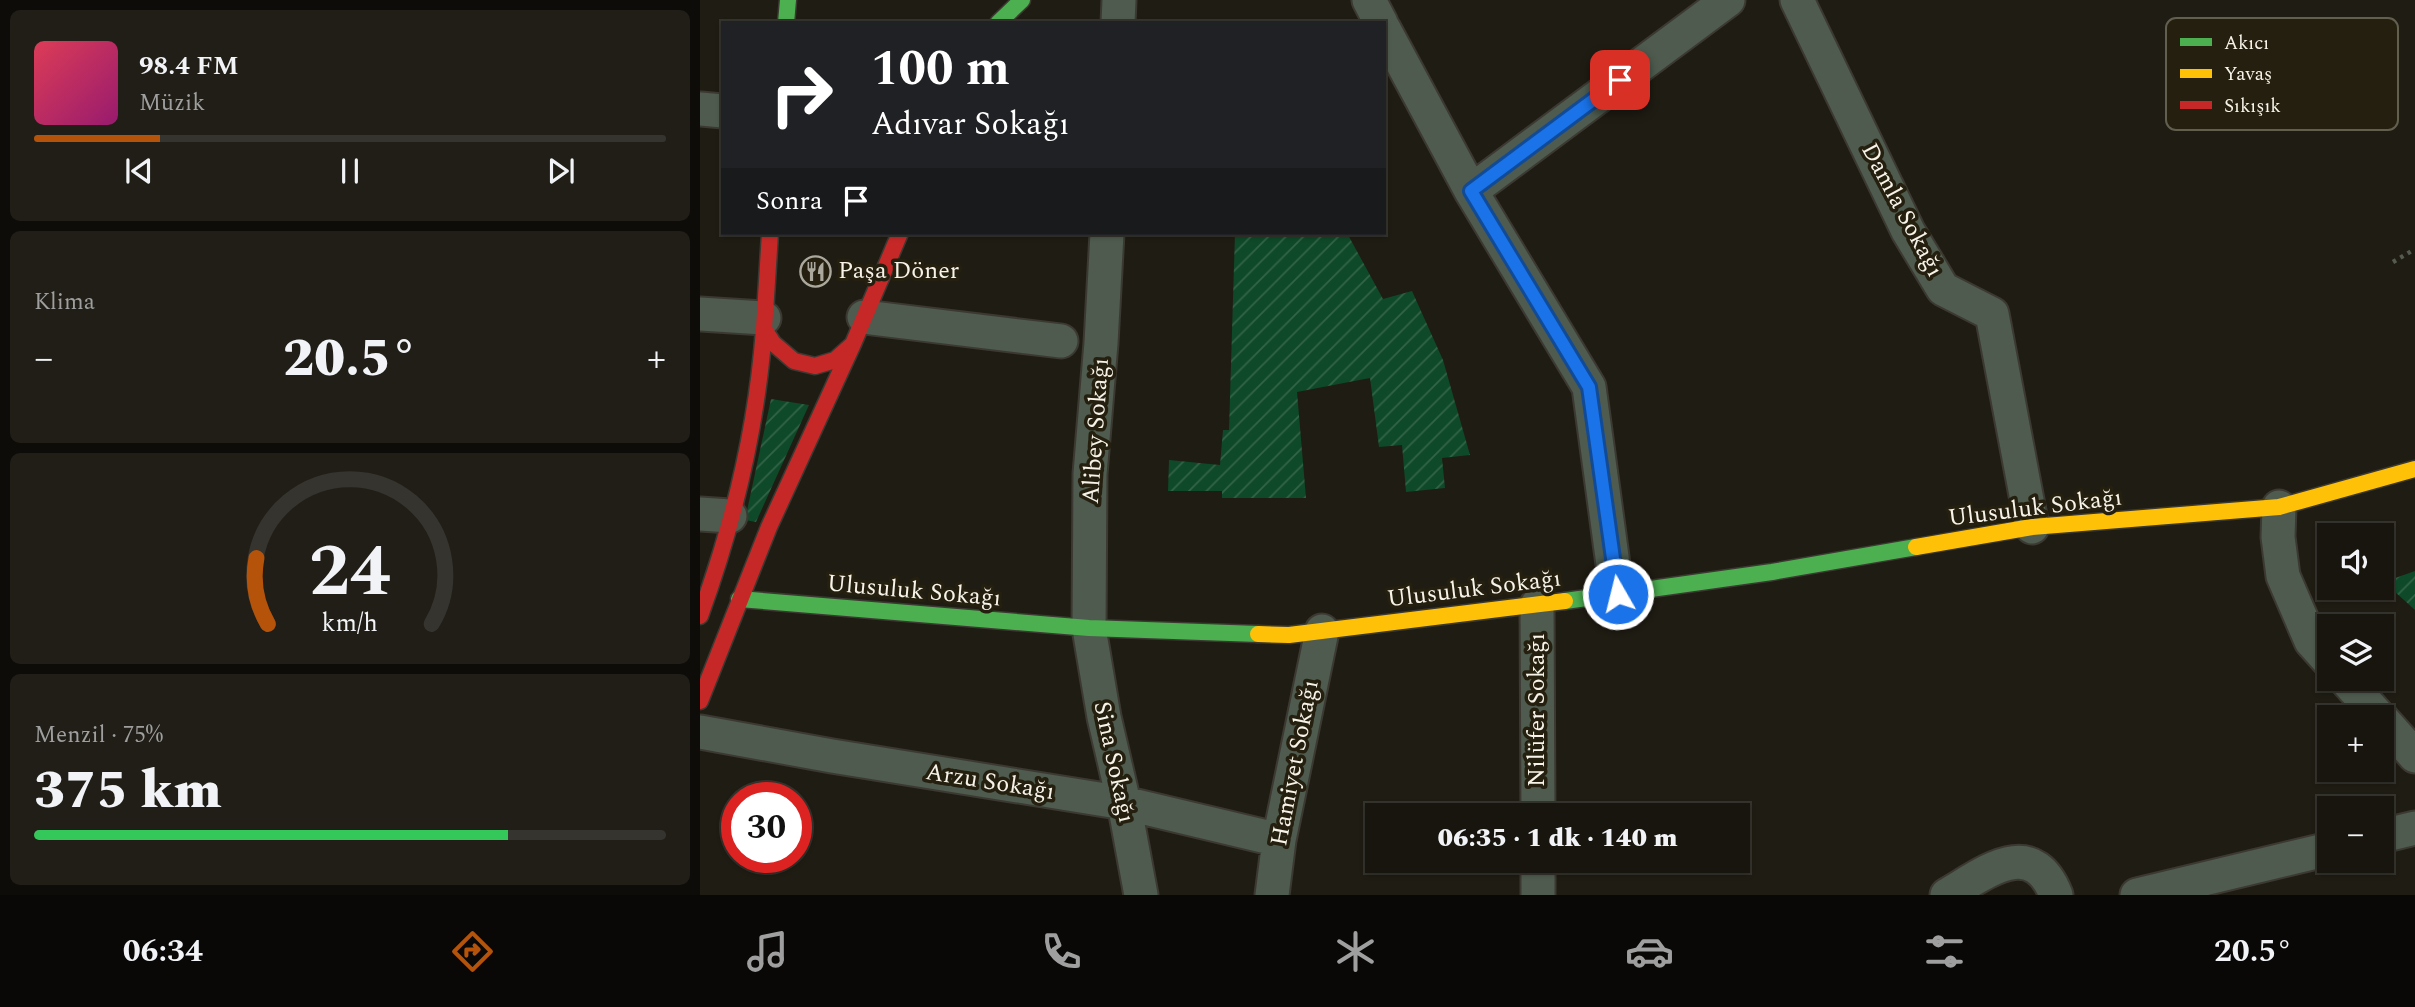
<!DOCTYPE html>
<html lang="tr">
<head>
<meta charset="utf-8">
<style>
  body { margin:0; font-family:Spectral,serif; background:#201e17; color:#f1f3f6; height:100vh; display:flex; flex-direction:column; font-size:26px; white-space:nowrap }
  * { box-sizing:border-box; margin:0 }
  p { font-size:23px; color:#9e9f9e }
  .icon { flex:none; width:38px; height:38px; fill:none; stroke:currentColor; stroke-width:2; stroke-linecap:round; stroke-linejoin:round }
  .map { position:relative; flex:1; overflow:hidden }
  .side { display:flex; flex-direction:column; gap:10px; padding:10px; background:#0d0c08; width:700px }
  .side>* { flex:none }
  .top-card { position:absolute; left:21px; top:21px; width:665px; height:214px; border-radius:0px; box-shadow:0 2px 5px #0004,0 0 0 2px #36342e; background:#202124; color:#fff; overflow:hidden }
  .buttons { position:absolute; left:1617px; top:523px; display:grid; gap:14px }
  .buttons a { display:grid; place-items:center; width:77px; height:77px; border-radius:0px; background:#17150e; box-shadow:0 2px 5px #0004,0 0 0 2px #36342e; font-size:35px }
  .speed { position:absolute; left:21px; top:782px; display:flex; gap:14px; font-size:35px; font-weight:700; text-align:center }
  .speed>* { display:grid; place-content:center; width:91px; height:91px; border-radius:50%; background:#17150e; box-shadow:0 2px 5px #0004,0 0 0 2px #36342e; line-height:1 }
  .speed .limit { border:10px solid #d22; background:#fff; color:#111 }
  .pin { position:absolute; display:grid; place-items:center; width:60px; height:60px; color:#fff; margin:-30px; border-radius:14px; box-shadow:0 4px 10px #0006 }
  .me { position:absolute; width:77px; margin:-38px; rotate:352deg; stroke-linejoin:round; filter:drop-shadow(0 0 5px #0008) }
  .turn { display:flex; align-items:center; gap:24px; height:147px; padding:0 35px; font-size:32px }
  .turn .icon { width:91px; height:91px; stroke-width:2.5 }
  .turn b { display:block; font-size:49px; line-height:60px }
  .then { display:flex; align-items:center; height:66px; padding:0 35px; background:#0003; gap:14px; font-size:26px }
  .big { font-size:52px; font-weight:800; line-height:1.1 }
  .side .tile { flex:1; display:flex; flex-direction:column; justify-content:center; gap:10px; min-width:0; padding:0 24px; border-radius:10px; background:#201e17 }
  .side .dial { align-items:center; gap:0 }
  .dial svg { height:182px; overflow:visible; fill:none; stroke:#36342e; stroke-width:7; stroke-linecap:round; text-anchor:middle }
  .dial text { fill:#f1f3f6; stroke:none }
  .song { display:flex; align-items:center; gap:21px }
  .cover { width:84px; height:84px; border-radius:10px; background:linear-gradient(135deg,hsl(350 70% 55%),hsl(320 70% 35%)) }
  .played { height:7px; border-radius:4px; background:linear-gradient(90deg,#b45309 20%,#36342e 20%) }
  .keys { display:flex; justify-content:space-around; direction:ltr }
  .heat { display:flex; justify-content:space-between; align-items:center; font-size:38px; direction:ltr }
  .charge { height:10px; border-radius:5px; background:linear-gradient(90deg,#34c759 75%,#36342e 0) }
  .trip { position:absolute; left:665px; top:803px; width:385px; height:70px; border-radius:0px; background:#17150e; box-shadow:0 2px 5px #0004,0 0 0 2px #36342e; font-weight:800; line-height:70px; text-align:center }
  .tabs { display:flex; height:112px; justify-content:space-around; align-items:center; background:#090806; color:#9e9f9e }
  .tabs .icon { width:49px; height:49px }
  .tabs .on { color:#b45309 }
  .tabs b { font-size:32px; color:#f1f3f6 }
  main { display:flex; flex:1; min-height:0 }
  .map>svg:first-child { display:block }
  .garden { fill:url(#garden-furrows) }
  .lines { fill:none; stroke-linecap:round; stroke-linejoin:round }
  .street-casing { stroke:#3c3932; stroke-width:37 }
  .fast-casing { stroke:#3c3932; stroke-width:19 }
  .slow-casing { stroke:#3c3932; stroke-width:19 }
  .jam-casing { stroke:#3c3932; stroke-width:19 }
  .path { stroke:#555b50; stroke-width:4.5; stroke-dasharray:3.5 5; stroke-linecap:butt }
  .street { stroke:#4e5b4e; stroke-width:33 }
  .fast { stroke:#4caf50; stroke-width:16 }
  .slow { stroke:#ffc107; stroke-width:16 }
  .jam { stroke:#c62828; stroke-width:16 }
  .route-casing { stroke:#114b97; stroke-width:18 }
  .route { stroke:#1a73e8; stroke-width:12 }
  .labels { text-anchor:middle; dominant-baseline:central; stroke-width:7; stroke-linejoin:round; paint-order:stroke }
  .street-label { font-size:24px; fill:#f7f3e8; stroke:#241f0e }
  .poi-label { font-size:24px; fill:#f7f3e8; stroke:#241f0e; text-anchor:start }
  .key { fill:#241f0e; stroke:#635f4f; stroke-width:2 }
  .key-label { font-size:19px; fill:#f7f3e8 }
</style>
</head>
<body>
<main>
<section class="side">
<div class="tile">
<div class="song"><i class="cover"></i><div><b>98.4 FM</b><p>Müzik</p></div></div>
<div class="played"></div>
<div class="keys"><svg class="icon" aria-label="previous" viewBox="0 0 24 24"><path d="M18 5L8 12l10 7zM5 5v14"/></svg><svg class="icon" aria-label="pause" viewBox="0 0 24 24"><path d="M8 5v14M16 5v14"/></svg><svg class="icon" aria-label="next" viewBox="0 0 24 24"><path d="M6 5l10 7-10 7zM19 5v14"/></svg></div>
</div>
<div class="tile"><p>Klima</p>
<div class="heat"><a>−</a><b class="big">20.5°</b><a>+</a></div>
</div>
<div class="tile dial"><svg viewBox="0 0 100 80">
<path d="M14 69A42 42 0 1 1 86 69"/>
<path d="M14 69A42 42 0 0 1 9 40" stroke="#b45309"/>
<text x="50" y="56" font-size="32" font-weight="700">24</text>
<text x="50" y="72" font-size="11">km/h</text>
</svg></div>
<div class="tile"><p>Menzil · 75%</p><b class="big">375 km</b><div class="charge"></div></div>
</section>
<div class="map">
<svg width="1715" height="895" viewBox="0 0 1715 895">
  <defs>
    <pattern id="garden-furrows" width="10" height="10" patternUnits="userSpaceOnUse" patternTransform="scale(1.75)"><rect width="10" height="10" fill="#0e4929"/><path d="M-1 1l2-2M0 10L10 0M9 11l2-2" fill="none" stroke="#326448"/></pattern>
  </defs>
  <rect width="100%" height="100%" fill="#1f1c13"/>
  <path class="garden" d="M 535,233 L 647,233 L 683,299 L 712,291 L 743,360 L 770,455 L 742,458 L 745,488 L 706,492 L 702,445 L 679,447 L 670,378 L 597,392 L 606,498 L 522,498 L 522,491 L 468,491 L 469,460 L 520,465 L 523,430 L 529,430 Z
    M 71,399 L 109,405 L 56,522 L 45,520 Z
    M 1715,571 L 1715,610 L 1684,582 Z"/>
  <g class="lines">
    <defs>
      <path id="street" d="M 669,0 L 681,23
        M 1097,0 L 1208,231 L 1243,289 L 1292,314 L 1332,527
        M 418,23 L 419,0
        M 684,29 L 771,191 L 889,387 L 917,594
        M 0,109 L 23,111
        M 771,191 L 1028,0
        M 407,233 L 401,343 L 390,474 L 389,628 L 404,717 L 424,803 L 441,895
        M 0,314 L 64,318
        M 164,317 L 361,341
        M 1579,507 L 1578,537 L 1583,576 L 1611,641 L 1629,661
        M 0,514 L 30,516
        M 837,605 L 838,816
        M 1645,679 L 1680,718
        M 1682,719 L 1715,756
        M 0,732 L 132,756 L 424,803 L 579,840
        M 1682,836 L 1715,828
        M 838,861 L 838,895
        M 572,895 L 579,840 L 622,631
        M 1247,895 C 1285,873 1332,834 1356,895
        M 1437,895 L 1629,849"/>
      <path id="fast" d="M 86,23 L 88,0
        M 298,23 L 322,0
        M 39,599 L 389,628 L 558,634
        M 865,601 L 1072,572 L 1216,547"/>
      <path id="slow" d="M 1216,547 L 1332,527 L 1579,507 L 1715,469
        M 558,634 L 589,635 L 865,601"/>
      <path id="jam" d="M 70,233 L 64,329 L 73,343 L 94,361 L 115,366 L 135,360 L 153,344 L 200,233
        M 0,616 C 33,525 57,426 64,329
        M 0,701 L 69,527 L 153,344"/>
    </defs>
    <use href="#street" class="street-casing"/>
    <use href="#fast" class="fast-casing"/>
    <use href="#slow" class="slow-casing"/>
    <use href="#jam" class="jam-casing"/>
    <path class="path" d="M 1693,262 L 1715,249"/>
    <use href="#street" class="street"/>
    <use href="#fast" class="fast"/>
    <use href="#slow" class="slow"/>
    <use href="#jam" class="jam"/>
  </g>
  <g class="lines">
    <defs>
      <path id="route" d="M 918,594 L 889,387 L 771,191 L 920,80"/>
    </defs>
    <use href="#route" class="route-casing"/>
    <use href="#route" class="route"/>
  </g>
  <defs>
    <symbol id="restaurant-ring" viewBox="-11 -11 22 22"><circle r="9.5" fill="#241f0e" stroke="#aba89d" stroke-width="1.5"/><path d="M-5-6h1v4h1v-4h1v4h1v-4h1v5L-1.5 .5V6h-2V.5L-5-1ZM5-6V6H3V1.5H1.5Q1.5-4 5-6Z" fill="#aba89d"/></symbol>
  </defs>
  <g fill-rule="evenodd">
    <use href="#restaurant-ring" x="98" y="254" width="35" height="35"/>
  </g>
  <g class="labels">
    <g class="street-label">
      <text transform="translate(1202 210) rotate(62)">Damla Sokağı</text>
      <text transform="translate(396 431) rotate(-86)">Alibey Sokağı</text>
      <text transform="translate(1335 508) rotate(-7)">Ulusuluk Sokağı</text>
      <text transform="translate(774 589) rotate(-7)">Ulusuluk Sokağı</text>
      <text transform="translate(214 591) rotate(5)">Ulusuluk Sokağı</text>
      <text transform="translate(837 710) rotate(-90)">Nilüfer Sokağı</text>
      <text transform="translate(414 762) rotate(78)">Sina Sokağı</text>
      <text transform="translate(595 763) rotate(-79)">Hamiyet Sokağı</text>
      <text transform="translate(290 782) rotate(9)">Arzu Sokağı</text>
    </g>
    <g class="poi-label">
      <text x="138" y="271">Paşa Döner</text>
    </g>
  </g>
  <rect x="1466" y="18" width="232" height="112" rx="10" class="key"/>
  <rect x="1480" y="38" width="32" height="8" fill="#4caf50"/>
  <rect x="1480" y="69" width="32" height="9" fill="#ffc107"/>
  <rect x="1480" y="101" width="32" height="8" fill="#c62828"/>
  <g class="key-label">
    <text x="1524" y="49">Akıcı</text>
    <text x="1524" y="80">Yavaş</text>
    <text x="1524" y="112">Sıkışık</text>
  </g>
</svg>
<div class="buttons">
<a><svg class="icon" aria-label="sound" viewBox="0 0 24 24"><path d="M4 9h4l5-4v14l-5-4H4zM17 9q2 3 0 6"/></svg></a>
<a><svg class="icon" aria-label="layers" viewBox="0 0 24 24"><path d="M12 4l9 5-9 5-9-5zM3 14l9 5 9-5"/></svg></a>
<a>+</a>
<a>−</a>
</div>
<div class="speed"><div class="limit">30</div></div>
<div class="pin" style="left:920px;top:80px;background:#d93025"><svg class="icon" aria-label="arrive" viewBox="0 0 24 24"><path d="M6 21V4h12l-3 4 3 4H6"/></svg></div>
<svg class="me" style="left:918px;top:594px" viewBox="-20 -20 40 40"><circle r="17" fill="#1a73e8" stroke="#fff" stroke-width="3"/><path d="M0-11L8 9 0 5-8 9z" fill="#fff"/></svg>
<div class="trip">06:35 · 1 dk · 140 m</div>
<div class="top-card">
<div class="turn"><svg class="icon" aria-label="right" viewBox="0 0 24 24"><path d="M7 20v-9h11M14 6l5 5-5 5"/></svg><div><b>100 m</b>Adıvar Sokağı</div></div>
<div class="then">Sonra<svg class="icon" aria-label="arrive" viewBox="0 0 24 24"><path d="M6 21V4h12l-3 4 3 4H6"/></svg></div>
</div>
</div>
</main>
<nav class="tabs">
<b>06:34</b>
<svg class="icon on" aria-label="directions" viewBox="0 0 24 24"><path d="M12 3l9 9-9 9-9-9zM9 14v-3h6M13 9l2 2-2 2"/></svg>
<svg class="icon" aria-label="music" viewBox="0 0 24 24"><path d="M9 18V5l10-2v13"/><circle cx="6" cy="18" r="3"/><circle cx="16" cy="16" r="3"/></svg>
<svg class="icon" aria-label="phone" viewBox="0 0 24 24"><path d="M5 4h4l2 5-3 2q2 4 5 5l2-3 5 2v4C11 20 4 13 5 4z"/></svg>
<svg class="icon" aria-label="climate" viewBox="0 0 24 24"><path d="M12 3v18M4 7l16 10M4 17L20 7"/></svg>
<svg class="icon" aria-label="car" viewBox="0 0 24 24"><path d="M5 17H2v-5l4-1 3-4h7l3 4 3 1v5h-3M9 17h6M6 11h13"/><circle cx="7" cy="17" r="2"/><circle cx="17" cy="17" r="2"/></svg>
<svg class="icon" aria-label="filters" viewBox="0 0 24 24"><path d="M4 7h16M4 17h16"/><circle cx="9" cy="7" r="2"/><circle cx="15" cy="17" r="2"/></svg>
<b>20.5°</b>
</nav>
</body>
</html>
